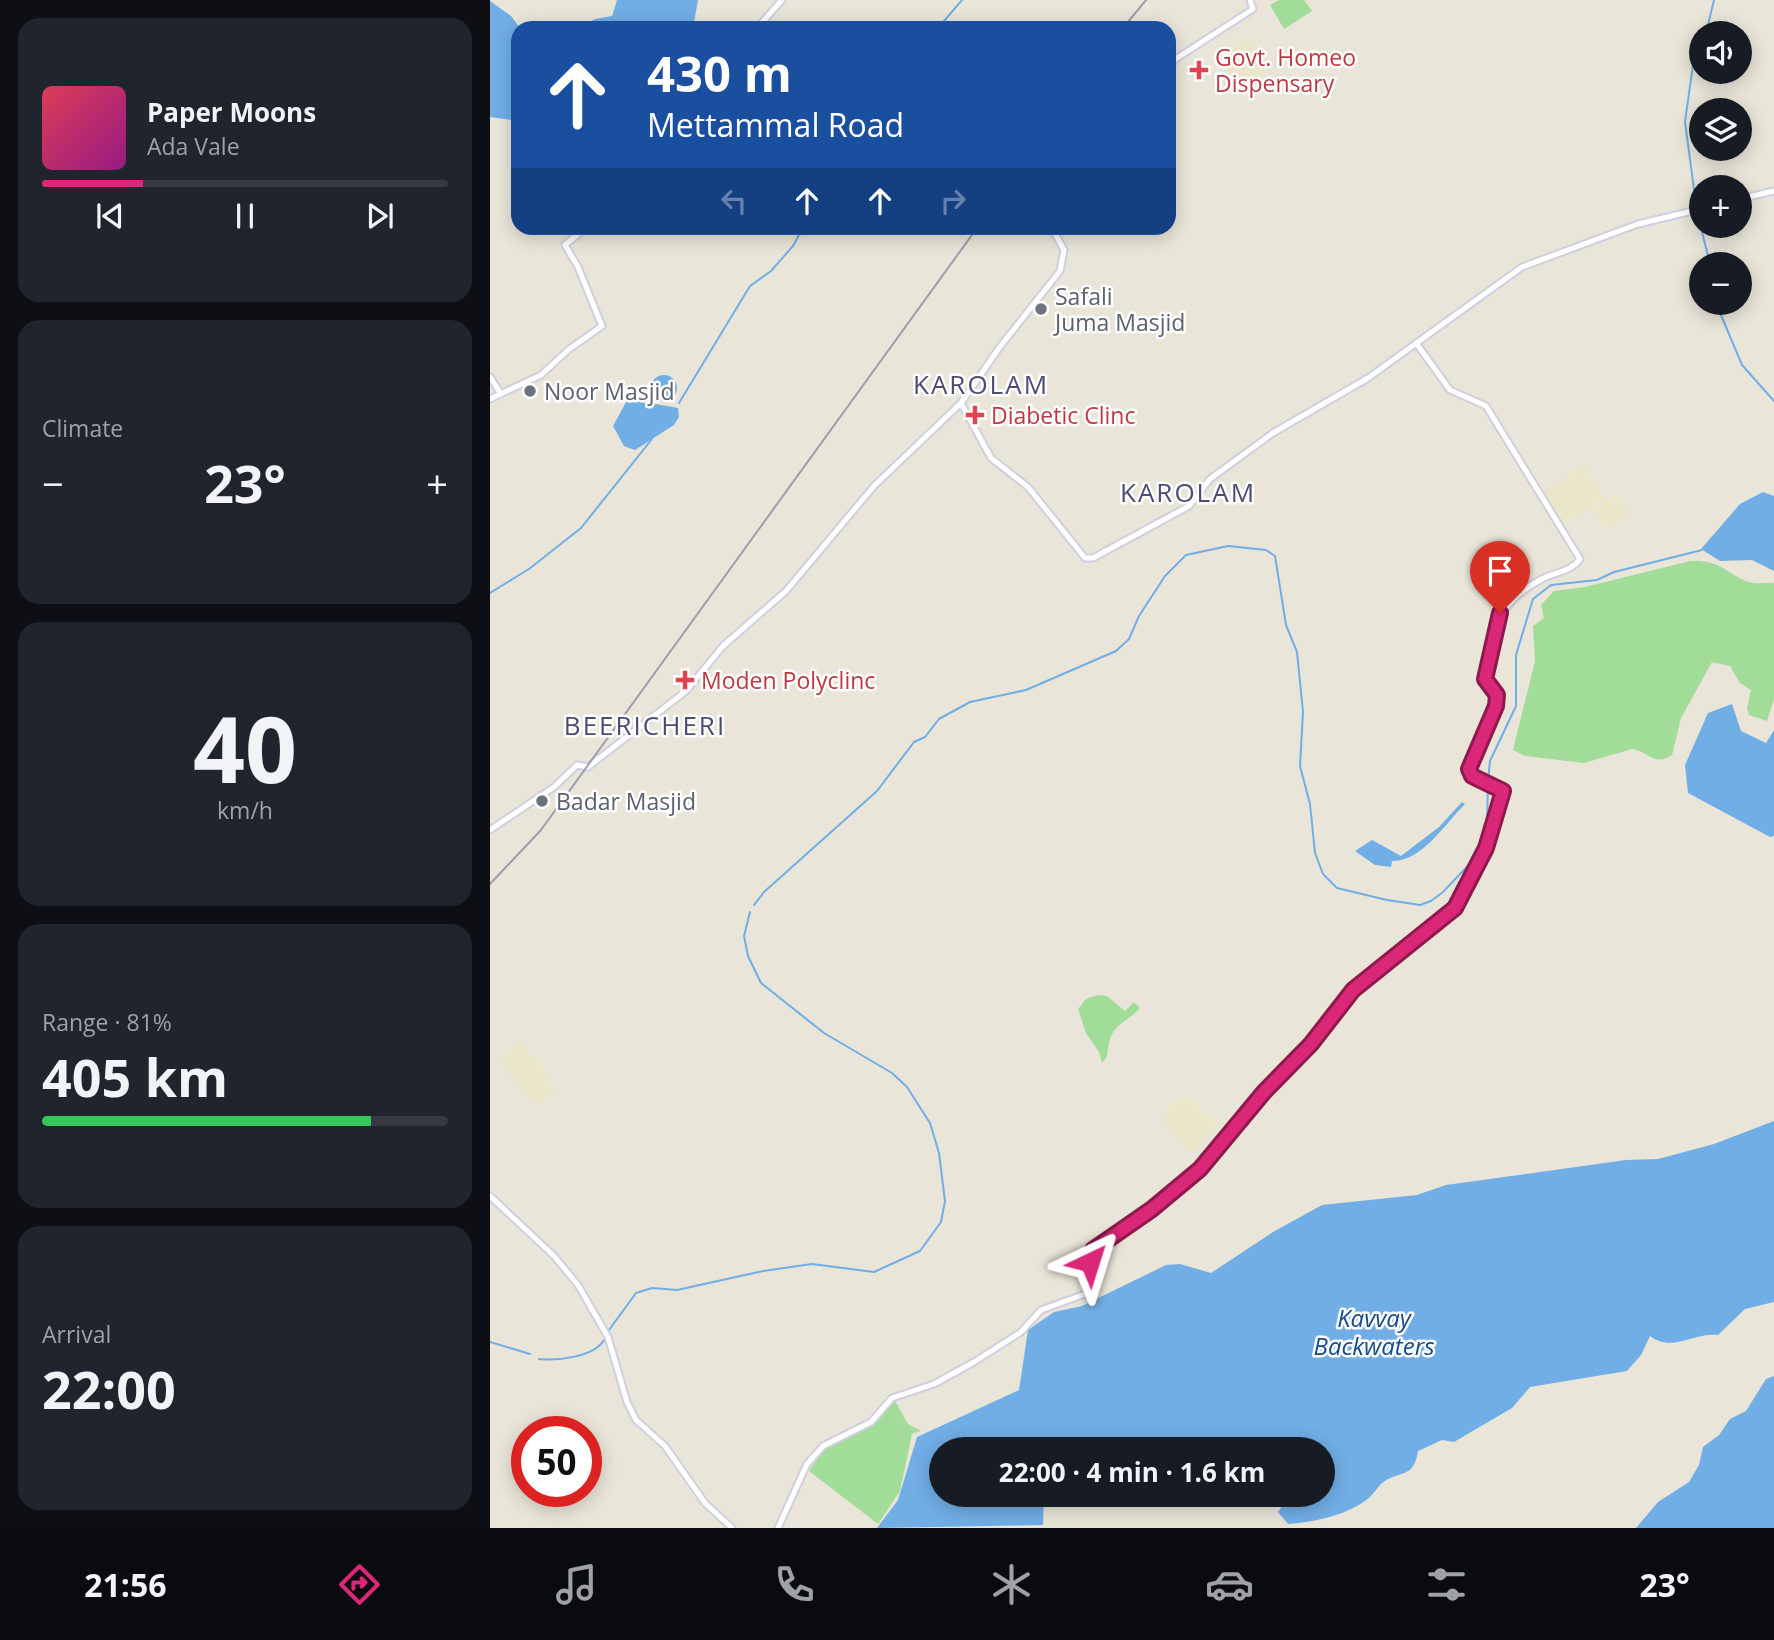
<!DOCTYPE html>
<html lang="en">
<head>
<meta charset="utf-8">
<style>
  body { margin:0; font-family:"Open Sans",sans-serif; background:#20242c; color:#f1f3f6; height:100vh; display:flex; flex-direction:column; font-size:26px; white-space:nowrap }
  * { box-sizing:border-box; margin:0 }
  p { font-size:23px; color:#9ea1a6 }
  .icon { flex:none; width:38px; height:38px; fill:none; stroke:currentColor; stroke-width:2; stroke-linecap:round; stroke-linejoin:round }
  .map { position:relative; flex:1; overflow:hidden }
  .sheet { display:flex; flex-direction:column; gap:18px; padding:18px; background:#0d0f14; width:490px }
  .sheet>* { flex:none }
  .top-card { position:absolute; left:21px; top:21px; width:665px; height:214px; border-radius:21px; box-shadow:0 4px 18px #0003; background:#1a4fa0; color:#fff; overflow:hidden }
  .buttons { position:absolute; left:1199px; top:21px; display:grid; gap:14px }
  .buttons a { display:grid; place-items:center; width:63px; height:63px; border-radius:50%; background:#171b24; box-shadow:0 4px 18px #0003; font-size:35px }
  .speed { position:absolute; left:21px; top:1416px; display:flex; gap:14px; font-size:35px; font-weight:700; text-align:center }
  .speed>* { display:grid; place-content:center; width:91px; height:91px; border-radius:50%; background:#171b24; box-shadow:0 4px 18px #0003; line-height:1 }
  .speed .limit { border:10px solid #d22; background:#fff; color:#111 }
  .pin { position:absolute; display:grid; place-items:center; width:60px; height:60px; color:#fff; margin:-72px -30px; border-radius:50% 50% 50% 0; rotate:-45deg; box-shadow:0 0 7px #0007 }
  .pin .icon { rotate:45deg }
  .me { position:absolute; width:77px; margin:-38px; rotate:41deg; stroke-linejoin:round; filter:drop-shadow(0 0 5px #0008) }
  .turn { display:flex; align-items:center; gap:24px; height:147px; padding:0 21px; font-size:32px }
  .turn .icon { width:91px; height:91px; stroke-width:2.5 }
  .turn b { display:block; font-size:49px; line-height:60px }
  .lanes { display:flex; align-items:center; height:66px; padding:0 21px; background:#0003; justify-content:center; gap:35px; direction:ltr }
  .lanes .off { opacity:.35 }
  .big { font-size:52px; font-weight:700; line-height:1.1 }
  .sheet .tile { flex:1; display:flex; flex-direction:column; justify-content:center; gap:10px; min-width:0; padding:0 24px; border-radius:21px; background:#20242c }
  .sheet .dial { align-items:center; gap:0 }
  .dial b { font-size:91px; line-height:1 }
  .song { display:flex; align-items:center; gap:21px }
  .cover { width:84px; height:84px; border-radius:10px; background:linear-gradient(135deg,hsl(350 70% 55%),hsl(310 70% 35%)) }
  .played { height:7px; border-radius:4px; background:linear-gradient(90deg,#db2777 25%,#363941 25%) }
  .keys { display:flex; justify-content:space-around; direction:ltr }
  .heat { display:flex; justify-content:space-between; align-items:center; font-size:38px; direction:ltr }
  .charge { height:10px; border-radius:5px; background:linear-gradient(90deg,#34c759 81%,#363941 0) }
  .trip { position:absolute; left:439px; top:1437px; width:406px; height:70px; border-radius:35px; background:#171b24; box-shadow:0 4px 18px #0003; font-weight:700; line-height:70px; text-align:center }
  .tab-bar { display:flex; height:112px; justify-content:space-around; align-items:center; background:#090b0e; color:#9ea1a6 }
  .tab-bar .icon { width:49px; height:49px }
  .tab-bar .on { color:#db2777 }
  .tab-bar b { font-size:32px; color:#f1f3f6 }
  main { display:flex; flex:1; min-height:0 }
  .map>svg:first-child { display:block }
  .education { fill:#eae6c9 }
  .green { fill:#a1dd98 }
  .water { fill:#71aee6 }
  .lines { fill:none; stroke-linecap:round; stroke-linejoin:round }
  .stream { stroke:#71aee6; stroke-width:2 }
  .secondary-casing { stroke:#cfcfdf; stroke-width:9 }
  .secondary { stroke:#fff; stroke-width:5 }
  .rail { stroke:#9e9db0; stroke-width:2 }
  .route-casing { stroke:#8e194d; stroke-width:18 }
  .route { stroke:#db2777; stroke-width:12 }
  .health-dot { fill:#e0444e; stroke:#fff; stroke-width:2.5 }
  .worship-dot { fill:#6b7280; stroke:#fff; stroke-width:2.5 }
  .labels { text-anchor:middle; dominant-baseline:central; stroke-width:5; stroke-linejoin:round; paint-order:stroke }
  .health-label { font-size:23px; fill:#be3a42; stroke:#fff; text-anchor:start }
  .worship-label { font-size:23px; fill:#5b616d; stroke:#fff; text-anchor:start }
  .water-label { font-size:24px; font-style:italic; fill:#154b8d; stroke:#fff }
  .quarter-label { font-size:26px; letter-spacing:2px; fill:#4c4b74; stroke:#fff }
</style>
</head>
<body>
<main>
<section class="sheet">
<div class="tile">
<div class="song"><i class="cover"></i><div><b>Paper Moons</b><p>Ada Vale</p></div></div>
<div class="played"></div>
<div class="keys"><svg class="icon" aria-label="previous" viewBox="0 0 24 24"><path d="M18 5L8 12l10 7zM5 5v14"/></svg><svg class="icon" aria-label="pause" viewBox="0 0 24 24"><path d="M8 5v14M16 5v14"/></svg><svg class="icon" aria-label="next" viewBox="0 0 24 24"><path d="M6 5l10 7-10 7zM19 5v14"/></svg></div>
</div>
<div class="tile"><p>Climate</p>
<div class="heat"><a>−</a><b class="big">23°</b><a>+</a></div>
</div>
<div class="tile dial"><b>40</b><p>km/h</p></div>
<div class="tile"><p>Range · 81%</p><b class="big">405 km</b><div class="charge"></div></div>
<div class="tile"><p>Arrival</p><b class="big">22:00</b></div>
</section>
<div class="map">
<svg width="1284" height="1528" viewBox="0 0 1284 1528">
  <rect width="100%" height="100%" fill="#e9e5d9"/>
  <path class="education" d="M 758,36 L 780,68 L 751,91 L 730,61 Z
    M 1094,465 L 1115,498 L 1072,526 L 1053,493 Z
    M 1129,493 L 1140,515 L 1114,530 L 1103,508 Z
    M 29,1040 L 51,1065 L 65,1091 L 47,1107 L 13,1067 L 12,1056 Z
    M 695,1093 L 726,1124 L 703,1153 L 675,1125 L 676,1111 Z"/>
  <path class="green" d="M 789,0 L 814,0 L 822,11 L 794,29 L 780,5 Z
    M 1200,561 C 1231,560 1233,571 1256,581 C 1265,585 1276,582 1284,583 L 1284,699 L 1277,721 L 1259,715 L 1257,708 L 1261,690 L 1250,683 L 1240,666 L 1222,662 L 1191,718 L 1182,755 C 1165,767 1159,752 1142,749 L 1094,763 L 1035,756 L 1023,750 L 1045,661 L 1043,626 L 1054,618 L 1051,605 L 1064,591 L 1095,587 Z
    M 608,995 L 617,996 L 635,1011 L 644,1002 L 650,1008 C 629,1029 621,1022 617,1056 L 612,1063 L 609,1052 L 596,1033 L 588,1009 L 596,999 Z
    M 404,1399 L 418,1424 L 431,1431 L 422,1434 L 410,1491 L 388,1524 L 319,1471 L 335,1447 L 386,1421 Z"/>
  <path class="water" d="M 127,0 L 208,0 L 203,28 L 90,28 L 105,19 L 122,16 Z
    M 0,1 L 21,16 L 30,28 L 28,121 L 0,117 Z
    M161 388a13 13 0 1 1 26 0a13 13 0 1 1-26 0Z
    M 148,401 L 188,408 L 189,417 L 184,425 L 145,450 L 134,446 L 123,426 L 136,402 Z
    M 1273,492 L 1284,496 L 1284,571 L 1262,560 L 1230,561 L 1211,549 L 1250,504 Z
    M 1242,704 L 1251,731 L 1276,743 L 1284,730 L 1284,836 L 1280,837 L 1198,793 L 1195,765 L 1218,713 Z
    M 972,802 L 975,804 C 955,824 931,862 902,861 L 901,867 L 885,865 L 865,851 L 882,840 L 911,856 L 949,827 Z
    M 1284,1121 L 1284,1302 L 1255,1309 L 1228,1335 C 1204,1332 1182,1353 1160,1336 L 1151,1355 L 1137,1371 L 1040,1387 L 1022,1408 L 964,1442 L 952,1440 L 928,1451 C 923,1481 908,1469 891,1484 C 887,1488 884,1493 880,1497 C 859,1515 825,1522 798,1524 L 788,1512 L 794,1503 L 791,1495 L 833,1494 L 833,1449 L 717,1449 L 700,1442 L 680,1449 L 452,1449 L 452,1494 L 557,1495 L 554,1497 L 553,1525 L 387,1528 L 408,1500 L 427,1437 L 529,1390 L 538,1330 L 564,1312 L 592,1306 L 676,1265 L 690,1264 L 721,1273 L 783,1232 L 832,1205 L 927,1195 L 956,1185 L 1136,1160 L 1168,1159 L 1224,1144 Z
    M 1284,1376 L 1284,1528 L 1146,1528 L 1168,1502 L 1199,1482 L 1209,1465 L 1213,1447 L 1229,1435 L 1240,1419 L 1256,1411 L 1276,1379 Z"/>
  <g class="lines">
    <path class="stream" d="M 448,28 L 472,0
      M 1216,33 L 1224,0
      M 1206,204 L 1195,122 L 1203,65 L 1211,57
      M 1208,216 L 1220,264
      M 1226,303 L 1252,365 L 1284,401
      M 189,403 L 260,286 L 281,271 L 303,246 L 313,228
      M 0,593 L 39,569 L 91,528 L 162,439
      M 998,780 L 1000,761 L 1026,706 L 1026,655 L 1043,599 L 1061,585 L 1107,580 L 1124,572 L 1212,550
      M 264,905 L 274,892 L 387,791 L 424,742 L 435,737 L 449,719 L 480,702 L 536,690 L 626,651 L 639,639 L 649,616 L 675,576 L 696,555 L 738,546 L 776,550 L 785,556 L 796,625 L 807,652 L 813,712 L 810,766 L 820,804 L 825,853 L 833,874 L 847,888 L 897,900 L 930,905 L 941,901 L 953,892 L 989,854 L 997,819 L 998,787
      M 119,1330 L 146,1293 L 162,1288 L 187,1290 L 273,1271 L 322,1264 L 384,1272 L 430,1251 L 451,1222 L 455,1201 L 449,1153 L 440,1123 L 417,1087 L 402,1073 L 334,1033 L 271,983 L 258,956 L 254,936 L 260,912
      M 0,1342 L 40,1354
      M 49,1359 C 67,1361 104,1357 114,1340"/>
    <defs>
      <path id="secondary" d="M 267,28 L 292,0
        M 679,72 L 684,60 L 763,9 L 760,0
        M 1250,199 L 1284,191
        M 0,377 L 11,394
        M 0,399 L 51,375 L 78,350 L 112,326 L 88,267 L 75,245 L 95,228
        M 471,403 L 501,458 L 538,487 L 595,558 L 603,558 L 699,506 L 720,479 L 783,433 L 878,378 L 1032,267 L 1148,224 L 1211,209
        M 0,830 L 64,787 L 87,765 L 98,767 L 196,691 L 233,646 L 296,591 L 384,486 L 471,403 L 509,348 L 570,271 L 574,250 L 562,228
        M 0,1196 L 64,1256 L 88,1285 L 118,1337 L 137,1402 L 146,1420 L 175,1446 L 215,1503 L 242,1528
        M 288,1528 L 317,1464 L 333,1446 L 381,1422 L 402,1398 L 444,1384 L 484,1362 L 531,1332 L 551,1310 L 606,1290 L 606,1277 L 599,1260 L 603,1250 L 662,1209 L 710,1169 L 774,1092 L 821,1044 L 863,990 L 965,908 L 996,848 L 1013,791 L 982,776 L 979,769 L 1006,706 L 1007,695 L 995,679 C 999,632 1009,601 1052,579 C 1065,572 1081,572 1090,559 L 996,406 L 960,390 L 926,343"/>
    </defs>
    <use href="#secondary" class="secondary-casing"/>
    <use href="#secondary" class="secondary"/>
    <path class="rail" d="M 633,28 L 656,0
      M 0,884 L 51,830 L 487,228"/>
  </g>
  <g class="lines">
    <defs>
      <path id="route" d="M 600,1262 L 603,1250 L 662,1209 L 710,1169 L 774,1092 L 821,1044 L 863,990 L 965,908 L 996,848 L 1013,791 L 982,776 L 979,769 L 1006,706 L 1007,695 L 995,679 L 1010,613"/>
    </defs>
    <use href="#route" class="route-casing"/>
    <use href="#route" class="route"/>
  </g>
  <g class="health-dot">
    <path d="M705.5 59.5h7v7h7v7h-7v7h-7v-7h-7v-7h7z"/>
    <path d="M481.5 404.5h7v7h7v7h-7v7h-7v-7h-7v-7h7z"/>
    <path d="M191.5 669.5h7v7h7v7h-7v7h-7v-7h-7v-7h7z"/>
  </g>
  <g class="worship-dot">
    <circle cx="551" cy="309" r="7"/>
    <circle cx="40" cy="391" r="7"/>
    <circle cx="52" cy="801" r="7"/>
  </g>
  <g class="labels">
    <g class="health-label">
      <text x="725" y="57">Govt. Homeo<tspan x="725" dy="26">Dispensary</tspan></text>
      <text x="501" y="415">Diabetic Clinc</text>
      <text x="211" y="680">Moden Polyclinc</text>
    </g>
    <g class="worship-label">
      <text x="565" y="296">Safali<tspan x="565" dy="26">Juma Masjid</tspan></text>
      <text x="54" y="391">Noor Masjid</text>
      <text x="66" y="801">Badar Masjid</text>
    </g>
    <g class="water-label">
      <text x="884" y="1317">Kavvay<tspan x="884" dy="28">Backwaters</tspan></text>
    </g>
    <g class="quarter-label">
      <text x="491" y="384">KAROLAM</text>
      <text x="698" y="492">KAROLAM</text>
      <text x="155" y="725">BEERICHERI</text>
    </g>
  </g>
</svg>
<div class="buttons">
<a><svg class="icon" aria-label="sound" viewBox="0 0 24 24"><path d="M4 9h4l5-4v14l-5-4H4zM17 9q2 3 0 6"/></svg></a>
<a><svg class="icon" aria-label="layers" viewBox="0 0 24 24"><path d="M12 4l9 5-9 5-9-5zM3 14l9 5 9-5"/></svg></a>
<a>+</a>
<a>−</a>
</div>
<div class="speed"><div class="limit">50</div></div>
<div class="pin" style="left:1010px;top:613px;background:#d93025"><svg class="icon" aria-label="arrive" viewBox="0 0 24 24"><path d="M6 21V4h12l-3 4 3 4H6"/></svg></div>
<svg class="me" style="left:600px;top:1262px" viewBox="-20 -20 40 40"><path d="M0-17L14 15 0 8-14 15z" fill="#db2777" stroke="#fff" stroke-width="4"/></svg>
<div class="trip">22:00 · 4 min · 1.6 km</div>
<div class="top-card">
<div class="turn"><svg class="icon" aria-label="ahead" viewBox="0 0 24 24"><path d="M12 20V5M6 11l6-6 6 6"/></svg><div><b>430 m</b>Mettammal Road</div></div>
<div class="lanes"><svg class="icon off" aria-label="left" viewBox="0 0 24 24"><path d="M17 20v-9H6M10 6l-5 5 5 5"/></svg><svg class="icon" aria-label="ahead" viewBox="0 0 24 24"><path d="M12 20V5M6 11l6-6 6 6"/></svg><svg class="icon" aria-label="ahead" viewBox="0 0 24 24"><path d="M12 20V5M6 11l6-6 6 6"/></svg><svg class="icon off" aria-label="right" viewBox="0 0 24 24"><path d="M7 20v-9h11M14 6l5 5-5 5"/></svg></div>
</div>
</div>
</main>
<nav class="tab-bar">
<b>21:56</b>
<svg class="icon on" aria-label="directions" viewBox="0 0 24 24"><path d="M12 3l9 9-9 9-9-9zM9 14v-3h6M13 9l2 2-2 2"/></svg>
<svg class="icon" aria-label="music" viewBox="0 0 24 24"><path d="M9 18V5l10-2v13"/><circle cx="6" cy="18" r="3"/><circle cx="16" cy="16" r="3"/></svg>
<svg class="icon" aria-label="phone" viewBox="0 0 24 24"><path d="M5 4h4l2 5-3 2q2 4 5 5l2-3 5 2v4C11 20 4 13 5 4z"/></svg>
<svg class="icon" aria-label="climate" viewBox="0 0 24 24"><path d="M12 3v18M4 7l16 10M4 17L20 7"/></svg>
<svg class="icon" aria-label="car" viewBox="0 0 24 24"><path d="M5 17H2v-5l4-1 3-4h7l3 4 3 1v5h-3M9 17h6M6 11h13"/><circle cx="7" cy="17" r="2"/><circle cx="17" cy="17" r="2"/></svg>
<svg class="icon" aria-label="filters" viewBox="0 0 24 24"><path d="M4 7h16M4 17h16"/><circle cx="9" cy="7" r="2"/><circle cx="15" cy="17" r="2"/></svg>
<b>23°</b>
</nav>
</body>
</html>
